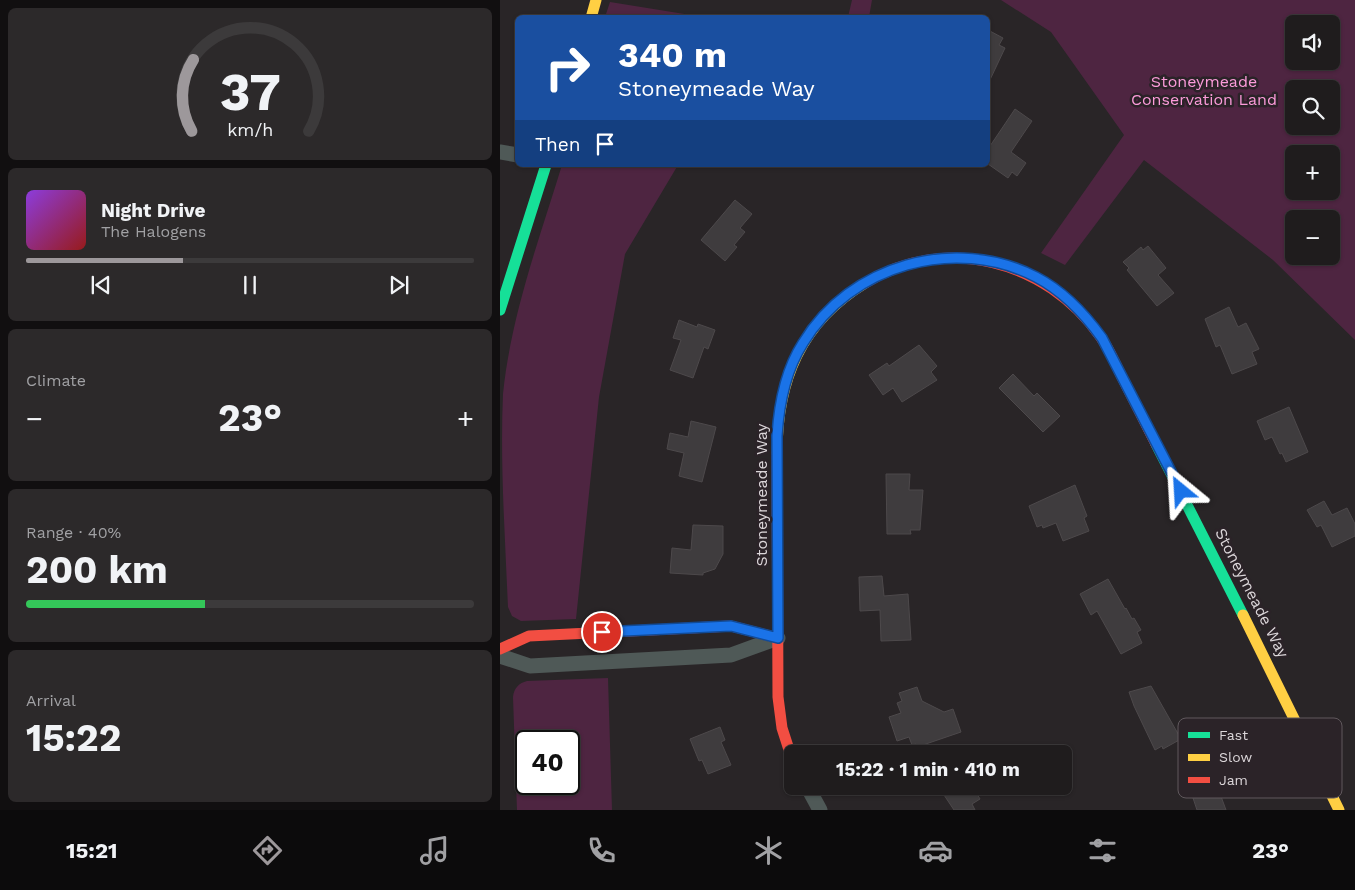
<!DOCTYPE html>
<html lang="en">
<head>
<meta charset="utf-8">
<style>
  body { margin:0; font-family:"Work Sans",sans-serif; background:#2c292a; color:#f1f3f6; height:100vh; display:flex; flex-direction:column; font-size:19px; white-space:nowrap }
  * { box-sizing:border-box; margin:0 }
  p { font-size:16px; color:#a1a1a4 }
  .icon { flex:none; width:28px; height:28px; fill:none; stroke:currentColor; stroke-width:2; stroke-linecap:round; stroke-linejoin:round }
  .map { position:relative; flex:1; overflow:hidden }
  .details { display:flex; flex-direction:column; gap:8px; padding:8px; background:#110f10; width:500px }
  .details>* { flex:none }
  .guide { position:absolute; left:15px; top:15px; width:475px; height:152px; border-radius:8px; box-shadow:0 1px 4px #0004,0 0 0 1px #3c3a3b; background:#1a4fa0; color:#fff; overflow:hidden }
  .fabs { position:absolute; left:785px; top:15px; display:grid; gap:10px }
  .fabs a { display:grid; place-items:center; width:55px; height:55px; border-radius:8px; background:#1f1c1d; box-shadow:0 1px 4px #0004,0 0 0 1px #3c3a3b; font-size:25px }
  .speed { position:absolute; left:15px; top:730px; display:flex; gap:10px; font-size:25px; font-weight:700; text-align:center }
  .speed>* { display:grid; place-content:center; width:65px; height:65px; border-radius:50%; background:#1f1c1d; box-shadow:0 1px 4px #0004,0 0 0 1px #3c3a3b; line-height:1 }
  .speed .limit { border:2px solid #111; border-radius:8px; background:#fff; color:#111 }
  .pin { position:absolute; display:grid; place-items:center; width:42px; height:42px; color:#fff; margin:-21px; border:2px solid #fff; border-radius:50%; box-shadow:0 1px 5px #0007 }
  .me { position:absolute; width:55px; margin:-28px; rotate:333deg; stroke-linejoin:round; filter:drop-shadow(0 0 4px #0008) }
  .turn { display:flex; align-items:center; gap:18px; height:105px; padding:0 20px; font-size:22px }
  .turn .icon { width:65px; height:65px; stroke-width:2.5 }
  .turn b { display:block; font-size:35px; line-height:42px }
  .then { display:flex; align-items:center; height:48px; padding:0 20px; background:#0003; gap:10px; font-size:19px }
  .big { font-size:38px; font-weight:700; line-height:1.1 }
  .details .widget { flex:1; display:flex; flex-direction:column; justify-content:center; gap:8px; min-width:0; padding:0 18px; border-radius:8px; background:#2c292a }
  .details .dial { align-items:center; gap:0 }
  .dial svg { height:130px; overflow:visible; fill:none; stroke:#3c3a3b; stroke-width:7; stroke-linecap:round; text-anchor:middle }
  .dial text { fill:#f1f3f6; stroke:none }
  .song { display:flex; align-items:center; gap:15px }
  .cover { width:60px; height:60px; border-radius:8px; background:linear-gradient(135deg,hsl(270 70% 55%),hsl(0 70% 35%)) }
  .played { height:5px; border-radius:2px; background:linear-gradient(90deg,#9d989b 35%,#3c3a3b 35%) }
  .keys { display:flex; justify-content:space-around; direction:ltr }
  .heat { display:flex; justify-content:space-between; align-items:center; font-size:28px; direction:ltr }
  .charge { height:8px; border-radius:4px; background:linear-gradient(90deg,#34c759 40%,#3c3a3b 0) }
  .trip { position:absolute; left:284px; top:745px; width:288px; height:50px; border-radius:8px; background:#1f1c1d; box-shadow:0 1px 4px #0004,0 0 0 1px #3c3a3b; font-weight:700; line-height:50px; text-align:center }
  .menu { display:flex; height:80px; justify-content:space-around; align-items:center; background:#0c0b0c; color:#a1a1a4 }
  .menu .icon { width:35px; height:35px }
  .menu .current { color:#9d989b }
  .menu b { font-size:22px; color:#f1f3f6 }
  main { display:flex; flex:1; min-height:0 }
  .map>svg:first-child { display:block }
  .green { fill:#4e2541; fill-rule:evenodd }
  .building { fill:#3f3c3e; stroke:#4d494b }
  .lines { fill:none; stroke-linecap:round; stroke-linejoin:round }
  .street { stroke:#4f5957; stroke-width:15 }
  .fast { stroke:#16e098; stroke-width:11 }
  .slow { stroke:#ffcf43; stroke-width:11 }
  .jam { stroke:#f24e42; stroke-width:11 }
  .route-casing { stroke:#114b97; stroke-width:12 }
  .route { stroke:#1a73e8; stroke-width:9 }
  .labels { text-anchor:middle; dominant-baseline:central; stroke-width:5; stroke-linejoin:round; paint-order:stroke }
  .park-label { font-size:16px; fill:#fc9bda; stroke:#2b2328 }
  .street-label { font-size:16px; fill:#dbd6d9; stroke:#2b2328 }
  .key { fill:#2b2328; stroke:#60595d; stroke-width:1 }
  .key-label { font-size:14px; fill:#dbd6d9 }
</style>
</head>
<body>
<main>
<section class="details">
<div class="widget dial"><svg viewBox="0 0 100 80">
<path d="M14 69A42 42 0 1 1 86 69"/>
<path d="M14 69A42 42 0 0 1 15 25" stroke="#9d989b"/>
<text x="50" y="56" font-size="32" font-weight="700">37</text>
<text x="50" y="72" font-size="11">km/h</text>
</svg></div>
<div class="widget">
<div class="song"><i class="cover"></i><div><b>Night Drive</b><p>The Halogens</p></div></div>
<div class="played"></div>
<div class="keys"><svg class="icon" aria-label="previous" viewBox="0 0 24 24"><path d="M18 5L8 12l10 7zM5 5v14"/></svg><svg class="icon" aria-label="pause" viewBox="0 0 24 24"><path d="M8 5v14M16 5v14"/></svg><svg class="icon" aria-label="next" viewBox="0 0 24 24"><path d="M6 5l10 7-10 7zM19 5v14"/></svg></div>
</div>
<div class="widget"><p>Climate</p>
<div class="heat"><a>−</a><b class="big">23°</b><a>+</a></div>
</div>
<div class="widget"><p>Range · 40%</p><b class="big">200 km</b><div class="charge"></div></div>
<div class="widget"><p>Arrival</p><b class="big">15:22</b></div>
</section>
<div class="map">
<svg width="855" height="810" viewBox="0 0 855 810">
  <rect width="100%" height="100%" fill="#292527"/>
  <path class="green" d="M 352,0 L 372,0 L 369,17 L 348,17 Z
    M 501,0 L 855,0 L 855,340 L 773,260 L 644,160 L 565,265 L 541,253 L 624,135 L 551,32 ZM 794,24 L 831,24 L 831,61 L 794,61 ZM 794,89 L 831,89 L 831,126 L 794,126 ZM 794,154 L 831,154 L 831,191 L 794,191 ZM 794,219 L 831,219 L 831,256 L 794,256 Z
    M 110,2 L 203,17 L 105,17 Z
    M 62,165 L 178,165 L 125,254 L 99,397 L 76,619 L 21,621 L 12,616 L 8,607 C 5,536 0,464 3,394 C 11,315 39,240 62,165 Z
    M 108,678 L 112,810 L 17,810 L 13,697 C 14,688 19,683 27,681 ZM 69,741 L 69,784 L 26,784 L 26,741 Z"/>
  <path class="building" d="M 488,30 L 503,38 L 499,45 L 505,48 L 488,84 Z
    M 515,109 L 532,121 L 511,152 L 526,163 L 517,176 L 512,172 L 508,178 L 488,164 L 488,149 Z
    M 235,200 L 252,214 L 240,228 L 245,232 L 234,245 L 237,247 L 225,261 L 201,240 Z
    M 648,246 L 666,268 L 658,275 L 674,293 L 657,306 L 627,270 L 629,268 L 623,262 L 641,247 L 643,250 Z
    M 729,307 L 738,327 L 746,323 L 759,349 L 752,352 L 757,364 L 732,374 L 720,345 L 716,347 L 705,319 Z
    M 179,320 L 197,327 L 198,324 L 215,330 L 208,349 L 204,347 L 193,378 L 170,370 L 181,340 L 173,338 Z
    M 419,345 L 437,366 L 431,372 L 437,380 L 402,402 L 393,388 L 383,395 L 369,375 L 387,363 L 389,366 Z
    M 513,374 L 534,396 L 537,393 L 560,416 L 543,432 L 499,388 Z
    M 789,407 L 808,452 L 786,462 L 782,453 L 780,454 L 772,437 L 765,440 L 757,421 Z
    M 191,421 L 216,427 L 202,482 L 179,476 L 184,453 L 167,449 L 170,433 L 188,437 Z
    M 386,474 L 410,474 L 409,490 L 423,490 L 420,530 L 410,530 L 411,534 L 387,534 Z
    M 575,485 L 587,516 L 584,518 L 589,531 L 563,541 L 556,523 L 543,528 L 542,525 L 537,527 L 529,506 Z
    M 824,501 L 832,515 L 847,508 L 855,524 L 855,536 L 832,547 L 821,525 L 817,527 L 807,510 Z
    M 193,525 L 223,526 L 223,554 L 215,569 L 203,573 L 203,575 L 170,573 L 172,548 L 191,550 Z
    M 382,576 L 384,596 L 408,594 L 411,640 L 381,641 L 380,610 L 360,611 L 359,577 Z
    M 608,579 L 625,609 L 626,608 L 632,619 L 634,618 L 641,630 L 637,632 L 642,643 L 621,654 L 597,611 L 591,615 L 580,594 Z
    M 651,686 L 681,739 L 663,749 L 662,746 L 655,750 L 634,706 L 629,692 Z
    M 417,687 L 422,701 L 444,712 L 453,709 L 461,732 L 417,747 L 416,744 L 412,745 L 409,737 L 397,741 L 389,717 L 401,713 L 397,703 L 402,701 L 399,693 Z
    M 220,727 L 225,740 L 221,742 L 231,765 L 208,774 L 202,760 L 199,761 L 190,739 Z
    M 715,780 L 726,810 L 697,810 L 690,789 Z
    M 438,786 L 462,786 L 465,792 L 473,787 L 480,799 L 472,804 L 475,810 L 454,810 Z"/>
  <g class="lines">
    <path class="street" d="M 0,152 L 18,155
      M 0,656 L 30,666 L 231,655 L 278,638
      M 307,786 L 320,810"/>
    <path class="fast" d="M 0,310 L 46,165
      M 656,444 L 743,615"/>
    <path class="slow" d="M 91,18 L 96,0
      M 277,453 C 277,380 301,322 365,283
      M 743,615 L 839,810"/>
    <path class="jam" d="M 365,283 C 447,234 546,260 600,336 C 608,347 614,361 620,373 C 632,397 644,420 656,444
      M 277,453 L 278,697 L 282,728 L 292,759
      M 0,649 L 29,636 L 231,626 L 278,638"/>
  </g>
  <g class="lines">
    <defs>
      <path id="route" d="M 102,632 L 231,626 L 278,638 L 277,436 C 279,403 285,371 303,343 C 350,265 455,235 536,277 C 563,291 584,313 602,338 L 681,491"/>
    </defs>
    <use href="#route" class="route-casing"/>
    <use href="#route" class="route"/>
  </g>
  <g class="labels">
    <g class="park-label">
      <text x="704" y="81">Stoneymeade<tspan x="704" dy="18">Conservation Land</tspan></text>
    </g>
    <g class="street-label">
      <text transform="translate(261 495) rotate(-90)">Stoneymeade Way</text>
      <text transform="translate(752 593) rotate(63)">Stoneymeade Way</text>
    </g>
  </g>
  <rect x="678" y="718" width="164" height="80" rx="8" class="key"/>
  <rect x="688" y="732" width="22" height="6" fill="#16e098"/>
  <rect x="688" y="754" width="22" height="7" fill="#ffcf43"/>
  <rect x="688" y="777" width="22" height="6" fill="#f24e42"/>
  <g class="key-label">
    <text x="719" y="740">Fast</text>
    <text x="719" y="762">Slow</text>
    <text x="719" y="785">Jam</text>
  </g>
</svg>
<div class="fabs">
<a><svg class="icon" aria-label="sound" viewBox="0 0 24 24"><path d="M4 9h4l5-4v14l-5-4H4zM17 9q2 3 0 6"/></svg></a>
<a><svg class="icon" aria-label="search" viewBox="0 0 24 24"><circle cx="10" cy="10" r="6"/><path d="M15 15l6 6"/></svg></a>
<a>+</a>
<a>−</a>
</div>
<div class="speed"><div class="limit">40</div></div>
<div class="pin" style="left:102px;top:632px;background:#d93025"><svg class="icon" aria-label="arrive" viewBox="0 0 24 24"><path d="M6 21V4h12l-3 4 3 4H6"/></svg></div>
<svg class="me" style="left:681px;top:491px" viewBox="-20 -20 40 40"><path d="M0-17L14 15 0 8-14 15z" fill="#1a73e8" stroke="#fff" stroke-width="4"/></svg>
<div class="trip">15:22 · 1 min · 410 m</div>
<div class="guide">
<div class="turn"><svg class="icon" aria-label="right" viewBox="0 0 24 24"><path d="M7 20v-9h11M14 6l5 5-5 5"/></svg><div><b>340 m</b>Stoneymeade Way</div></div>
<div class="then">Then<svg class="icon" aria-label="arrive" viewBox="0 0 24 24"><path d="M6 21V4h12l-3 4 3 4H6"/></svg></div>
</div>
</div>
</main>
<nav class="menu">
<b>15:21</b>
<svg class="icon current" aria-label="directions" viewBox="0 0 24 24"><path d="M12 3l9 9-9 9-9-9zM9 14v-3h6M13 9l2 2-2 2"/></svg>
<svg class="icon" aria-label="music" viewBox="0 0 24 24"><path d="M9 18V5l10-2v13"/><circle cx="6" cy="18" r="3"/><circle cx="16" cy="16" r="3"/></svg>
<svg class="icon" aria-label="phone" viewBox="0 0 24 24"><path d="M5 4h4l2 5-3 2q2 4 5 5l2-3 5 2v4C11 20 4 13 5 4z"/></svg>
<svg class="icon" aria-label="climate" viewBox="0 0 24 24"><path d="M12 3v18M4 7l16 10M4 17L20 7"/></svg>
<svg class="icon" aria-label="car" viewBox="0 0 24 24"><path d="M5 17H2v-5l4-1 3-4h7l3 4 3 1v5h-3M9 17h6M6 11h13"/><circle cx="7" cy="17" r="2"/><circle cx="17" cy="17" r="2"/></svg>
<svg class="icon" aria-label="filters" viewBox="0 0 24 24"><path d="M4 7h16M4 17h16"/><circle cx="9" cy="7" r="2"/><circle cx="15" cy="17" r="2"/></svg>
<b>23°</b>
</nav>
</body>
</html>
